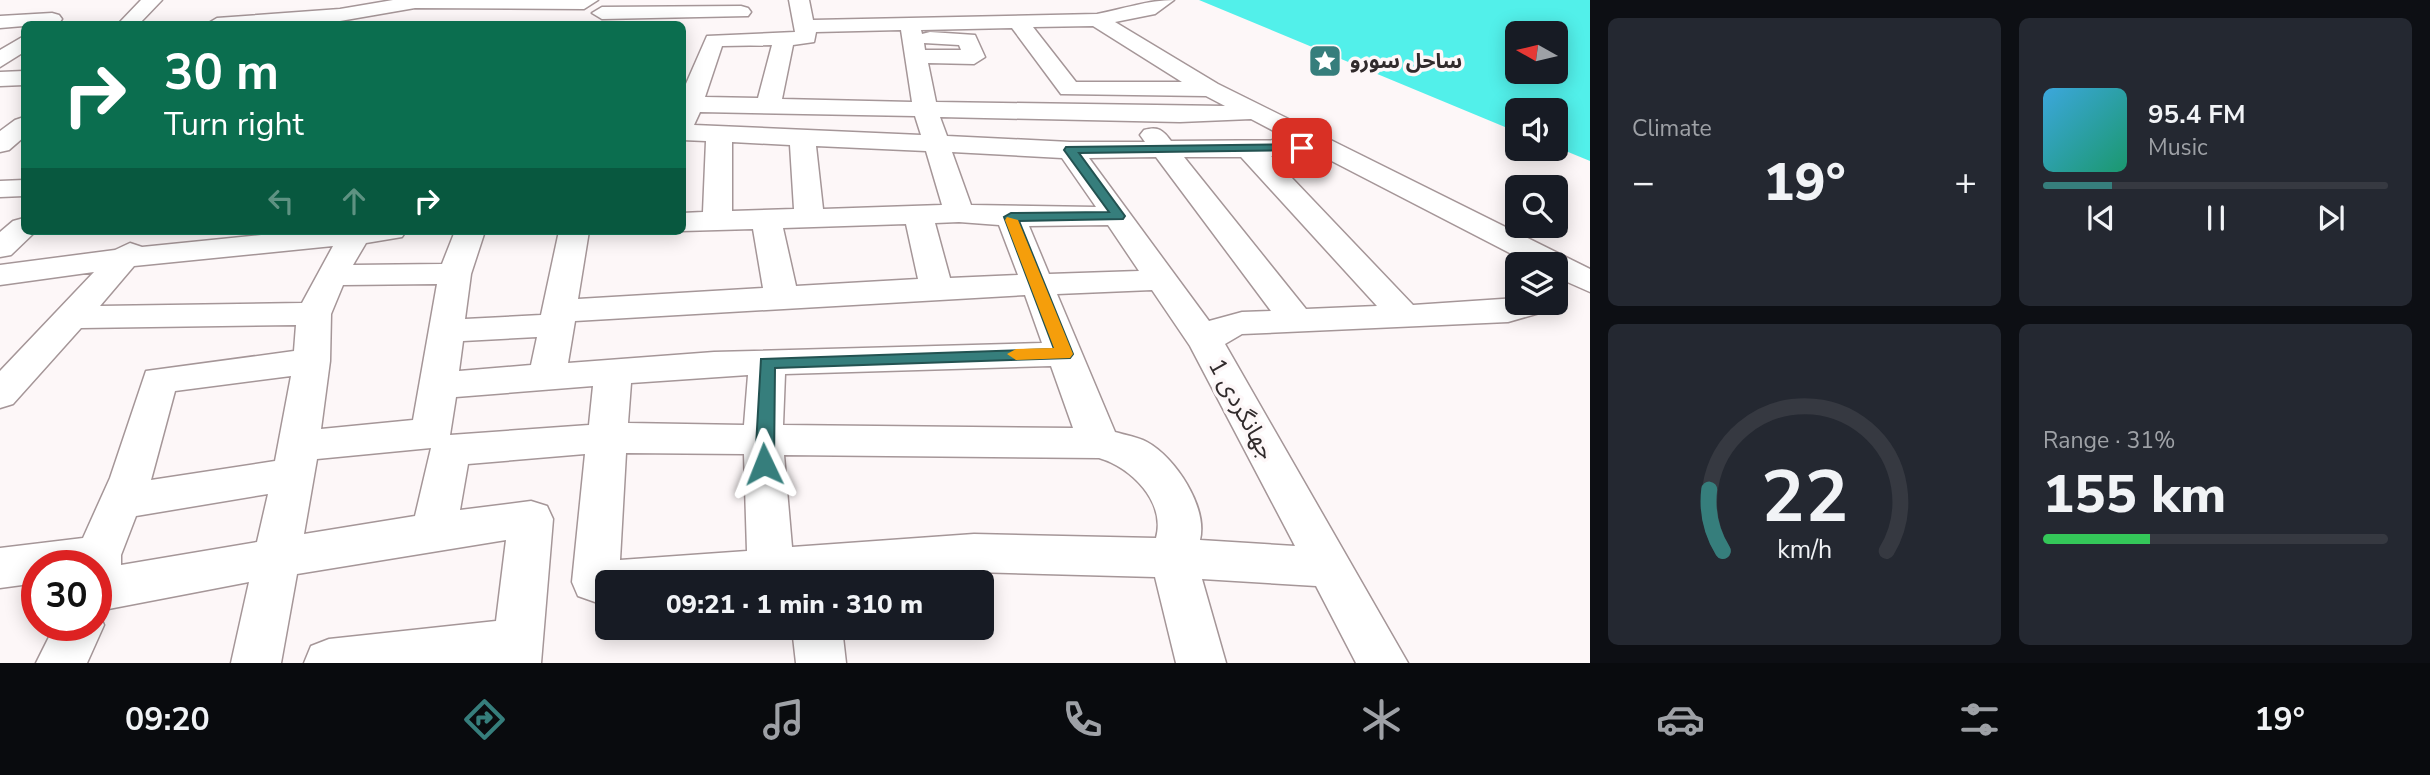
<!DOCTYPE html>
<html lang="en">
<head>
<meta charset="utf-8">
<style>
  body { margin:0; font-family:"Nunito Sans","Noto Sans Arabic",sans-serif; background:#242831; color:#f1f3f6; height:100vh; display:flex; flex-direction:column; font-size:26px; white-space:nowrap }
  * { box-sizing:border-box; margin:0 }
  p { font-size:23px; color:#9ea1a6 }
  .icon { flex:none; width:38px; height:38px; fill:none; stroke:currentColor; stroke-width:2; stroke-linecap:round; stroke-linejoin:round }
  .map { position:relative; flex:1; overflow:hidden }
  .sheet { display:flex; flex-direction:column; gap:18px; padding:18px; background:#0d0f14; width:840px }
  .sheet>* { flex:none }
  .top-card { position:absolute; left:21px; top:21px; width:665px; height:214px; border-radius:10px; box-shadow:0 4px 18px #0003; background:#0b6e4f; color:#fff; overflow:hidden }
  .needle { width:46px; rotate:278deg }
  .controls { position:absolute; left:1505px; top:21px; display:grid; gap:14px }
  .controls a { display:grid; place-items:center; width:63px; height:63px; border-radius:10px; background:#171b24; box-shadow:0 4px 18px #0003; font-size:35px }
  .speed { position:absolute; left:21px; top:550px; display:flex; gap:14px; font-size:35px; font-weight:700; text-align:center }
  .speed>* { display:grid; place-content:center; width:91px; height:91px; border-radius:50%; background:#171b24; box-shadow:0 4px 18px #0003; line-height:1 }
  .speed .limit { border:10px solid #d22; background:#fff; color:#111 }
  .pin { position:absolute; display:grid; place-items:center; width:60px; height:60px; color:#fff; margin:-30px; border-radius:14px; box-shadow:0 4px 10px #0006 }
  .me { position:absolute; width:77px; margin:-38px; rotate:358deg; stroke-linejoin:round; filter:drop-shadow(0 0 5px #0008) }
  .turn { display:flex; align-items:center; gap:24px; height:147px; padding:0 28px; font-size:32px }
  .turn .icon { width:91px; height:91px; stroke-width:2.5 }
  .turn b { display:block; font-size:49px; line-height:60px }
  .lanes { display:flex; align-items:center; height:66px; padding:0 28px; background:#0003; justify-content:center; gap:35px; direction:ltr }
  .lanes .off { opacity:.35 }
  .big { font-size:52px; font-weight:800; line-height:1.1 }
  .sheet .tile { flex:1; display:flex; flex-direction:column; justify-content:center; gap:10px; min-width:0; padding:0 24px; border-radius:10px; background:#242831 }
  .sheet .dial { align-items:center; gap:0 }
  .dial svg { height:182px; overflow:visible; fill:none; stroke:#363941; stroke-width:7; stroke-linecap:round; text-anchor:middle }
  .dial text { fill:#f1f3f6; stroke:none }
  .song { display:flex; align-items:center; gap:21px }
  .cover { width:84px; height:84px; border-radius:10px; background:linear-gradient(135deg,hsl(200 70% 55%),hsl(160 70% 35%)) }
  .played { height:7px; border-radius:4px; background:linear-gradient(90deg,#367e7c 20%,#363941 20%) }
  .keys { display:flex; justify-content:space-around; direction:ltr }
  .heat { display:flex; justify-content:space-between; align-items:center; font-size:38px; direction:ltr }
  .charge { height:10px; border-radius:5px; background:linear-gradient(90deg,#34c759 31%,#363941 0) }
  .sheet .tiles { flex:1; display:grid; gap:18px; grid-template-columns:repeat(2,1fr) }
  .trip { position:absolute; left:595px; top:570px; width:399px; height:70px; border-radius:10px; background:#171b24; box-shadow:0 4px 18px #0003; font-weight:800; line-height:70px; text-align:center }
  .menu { display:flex; height:112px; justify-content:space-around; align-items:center; background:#090b0e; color:#9ea1a6 }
  .menu .icon { width:49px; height:49px }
  .menu .selected { color:#367e7c }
  .menu b { font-size:32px; color:#f1f3f6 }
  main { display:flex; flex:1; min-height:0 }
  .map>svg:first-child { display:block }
  .water { fill:#52f0ea; fill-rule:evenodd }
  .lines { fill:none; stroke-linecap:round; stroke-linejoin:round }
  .minor-casing { stroke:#a59698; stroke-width:3 }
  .minor { fill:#fff; fill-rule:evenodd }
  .route { fill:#367e7c; stroke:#235251; stroke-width:2 }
  .slow { fill:#f59e0b }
  .labels { text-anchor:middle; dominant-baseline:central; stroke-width:7; stroke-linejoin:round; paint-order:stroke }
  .far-poi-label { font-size:21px; font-weight:bold; fill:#312b2c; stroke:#fdf7f8; text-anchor:start }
  .street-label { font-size:24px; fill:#312b2c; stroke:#fdf7f8 }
</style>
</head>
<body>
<main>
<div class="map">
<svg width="1590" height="663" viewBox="0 0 1590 663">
  <rect width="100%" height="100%" fill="#fdf7f8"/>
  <path class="water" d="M 1199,0 L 1590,0 L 1590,161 L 1556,147 L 1556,110 L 1517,110 L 1517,132 ZM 1517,33 L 1556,33 L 1556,72 L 1517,72 Z"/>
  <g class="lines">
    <defs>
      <path id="minor" d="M 141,0 L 162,0 L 139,24 L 118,24 Z
        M 393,0 L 598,0 L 584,9 L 415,8 L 340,21 L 207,24 L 217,18 L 340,9 Z
        M 789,0 L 809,0 L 813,20 L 1097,14 C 1123,9 1148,0 1174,0 L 1155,14 L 1115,22 L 1218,84 L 1590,269 L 1590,292 L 1556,277 L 1556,264 L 1531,264 L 1322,156 L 1271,156 L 1413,305 L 1517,298 L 1517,303 L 1555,303 L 1550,310 L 1508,322 L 1242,334 L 1225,344 L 1408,663 L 1356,663 L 1316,586 L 1202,579 L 1226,663 L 1176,663 L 1155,577 L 974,572 L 839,583 L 607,583 L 607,601 L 595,602 L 578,596 L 572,582 L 585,454 L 468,464 L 460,510 L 531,501 L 547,506 L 553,519 L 541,663 L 304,663 L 311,646 L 329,639 L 496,621 L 506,540 L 297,574 L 281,663 L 231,663 L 249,582 L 98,611 L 104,625 L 87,663 L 36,663 L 55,625 L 96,625 L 96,565 L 37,565 L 37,583 L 0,588 L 0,548 L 83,538 L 110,478 L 146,371 L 294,351 L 296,325 L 81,328 L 13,404 L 0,408 L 0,371 L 94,272 L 0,285 L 0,265 L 115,250 L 130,243 L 142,247 L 300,231 L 406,231 L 402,237 L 366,243 L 353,265 L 442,264 L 455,231 L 485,231 L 471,274 L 465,319 L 541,315 L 559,231 L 589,231 L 578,299 L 763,288 L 753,229 L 682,231 L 682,213 L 703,212 L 706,141 L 682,140 L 682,93 L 707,36 L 795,32 ZM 1093,26 L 1182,82 L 1076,82 L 1033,27 ZM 1012,28 L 1061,94 L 1206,96 L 1225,106 L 936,102 L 928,63 L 974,64 L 985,57 L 975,35 L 930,32 L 922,34 L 921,30 ZM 901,30 L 912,102 L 782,99 L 793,45 L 814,42 L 816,32 ZM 924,43 L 959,45 L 961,50 L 925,50 ZM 772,45 L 758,98 L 705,97 L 722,46 ZM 700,112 L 915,116 L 921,135 L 694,125 ZM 940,117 L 1180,122 L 1251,119 L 1291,140 L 1171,141 C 1163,130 1158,126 1144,130 L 1140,135 L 1145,142 L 1070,142 L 947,136 ZM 732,142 L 790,145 L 794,209 L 732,211 ZM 816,146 L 926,151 L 942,205 L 823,209 ZM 952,152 L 1062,158 L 1096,207 L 971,205 ZM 1156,157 L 1271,311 L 1242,312 L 1209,321 L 1089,158 ZM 1184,157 L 1241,157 L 1377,306 L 1306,309 ZM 959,222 L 999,225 L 1018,275 L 950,278 L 935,223 ZM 906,224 L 918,279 L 796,286 L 783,228 ZM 1108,225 L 1139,271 L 1049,274 L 1029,226 ZM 333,246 L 302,303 L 100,306 L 134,266 ZM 437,284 L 413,420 L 321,429 L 330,361 L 331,314 L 343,285 ZM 1152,290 L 1190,346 L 1295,546 L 1200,540 C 1208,507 1175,457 1147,442 C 1138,437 1125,435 1115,432 L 1057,294 ZM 1025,295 L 1042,343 L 714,352 L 568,363 L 575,321 ZM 537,337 L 531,365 L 459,371 L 463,341 ZM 1051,366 L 1073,428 L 783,425 L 785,374 ZM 748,375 L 744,425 L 628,423 L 631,383 ZM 291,376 L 275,461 L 151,480 L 175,391 ZM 593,386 L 589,425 L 450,435 L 456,397 ZM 431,448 L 415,516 L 304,534 L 317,459 ZM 626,453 L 744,454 L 747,551 L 620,560 ZM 784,455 L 1099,458 C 1131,467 1166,502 1156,538 L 974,534 L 792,547 ZM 268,494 L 257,542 L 121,565 L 121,555 L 136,516 Z
        M 741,6 L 748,8 L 751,12 L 748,16 L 602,19 L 592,13 L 602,7 Z
        M 52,13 L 59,15 L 62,19 L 59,23 L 0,28 L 0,16 Z
        M 24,36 L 24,52 L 0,67 L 0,50 Z
        M 24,71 L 24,85 L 0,86 L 0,72 Z
        M 24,117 L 24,137 L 9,150 L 0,152 L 0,131 L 15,120 Z
        M 24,180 L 24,196 L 0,197 L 0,181 Z
        M 24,218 L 24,231 L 36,231 L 11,255 L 0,257 L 0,232 L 13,221 Z
        M 792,628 L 842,628 L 846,663 L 796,663 Z"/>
    </defs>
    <use href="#minor" class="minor-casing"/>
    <use href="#minor" class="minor"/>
  </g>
  <path class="route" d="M 1302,144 L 1306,145 L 1306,150 L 1079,153 L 1125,216 L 1123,219 L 1019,221 L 1073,354 L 1070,358 L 775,368 L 774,464 L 771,469 L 758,469 L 755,464 L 761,359 L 1054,349 L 1004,217 L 1011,213 L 1109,212 L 1064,150 L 1066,147 Z"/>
  <path class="slow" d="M 1007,217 L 1018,220 L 1073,354 L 1070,358 L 1016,360 L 1007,354 L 1016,349 L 1054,348 L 1005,220 Z"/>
  <defs>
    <symbol id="sight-square" viewBox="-11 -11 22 22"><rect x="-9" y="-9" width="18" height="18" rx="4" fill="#367e7c" stroke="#fdf7f8"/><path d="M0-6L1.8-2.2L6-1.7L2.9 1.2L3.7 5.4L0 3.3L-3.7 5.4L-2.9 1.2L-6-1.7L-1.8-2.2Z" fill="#fff"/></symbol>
  </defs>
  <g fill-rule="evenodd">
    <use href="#sight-square" x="1306" y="42" width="38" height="38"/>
  </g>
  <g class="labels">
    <g class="far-poi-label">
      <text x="1350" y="61">ساحل سورو</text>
    </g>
    <g class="street-label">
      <text transform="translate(1242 409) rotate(61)">جهانگردی 1</text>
    </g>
  </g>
</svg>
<div class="controls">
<a><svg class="needle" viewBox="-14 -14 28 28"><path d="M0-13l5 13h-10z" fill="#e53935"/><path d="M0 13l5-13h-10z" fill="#9ea1a6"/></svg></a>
<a><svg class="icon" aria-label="sound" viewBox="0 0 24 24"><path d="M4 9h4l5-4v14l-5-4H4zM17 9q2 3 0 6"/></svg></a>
<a><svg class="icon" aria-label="search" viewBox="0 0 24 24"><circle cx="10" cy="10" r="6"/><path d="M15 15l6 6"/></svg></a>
<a><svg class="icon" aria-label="layers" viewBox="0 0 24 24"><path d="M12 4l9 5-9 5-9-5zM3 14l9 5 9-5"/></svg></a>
</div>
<div class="speed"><div class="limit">30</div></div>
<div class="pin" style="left:1302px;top:148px;background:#d93025"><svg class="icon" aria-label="arrive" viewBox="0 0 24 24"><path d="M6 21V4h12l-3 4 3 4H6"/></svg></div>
<svg class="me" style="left:764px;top:464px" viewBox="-20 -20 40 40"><path d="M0-17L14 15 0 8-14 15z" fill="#367e7c" stroke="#fff" stroke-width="4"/></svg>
<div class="trip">09:21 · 1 min · 310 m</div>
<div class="top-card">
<div class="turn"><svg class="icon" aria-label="right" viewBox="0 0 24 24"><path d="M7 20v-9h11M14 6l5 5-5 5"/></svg><div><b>30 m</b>Turn right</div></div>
<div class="lanes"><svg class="icon off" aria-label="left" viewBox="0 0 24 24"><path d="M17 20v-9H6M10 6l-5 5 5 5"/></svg><svg class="icon off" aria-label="ahead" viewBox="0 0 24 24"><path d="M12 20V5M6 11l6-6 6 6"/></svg><svg class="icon" aria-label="right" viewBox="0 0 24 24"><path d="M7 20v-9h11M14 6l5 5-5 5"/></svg></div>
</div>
</div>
<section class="sheet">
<div class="tiles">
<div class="tile"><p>Climate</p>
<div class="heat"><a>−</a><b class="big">19°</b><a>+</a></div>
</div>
<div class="tile">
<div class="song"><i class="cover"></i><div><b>95.4 FM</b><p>Music</p></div></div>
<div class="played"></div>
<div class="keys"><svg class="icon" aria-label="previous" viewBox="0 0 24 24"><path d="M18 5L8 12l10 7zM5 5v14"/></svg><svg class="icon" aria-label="pause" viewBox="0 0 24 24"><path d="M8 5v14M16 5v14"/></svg><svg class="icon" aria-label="next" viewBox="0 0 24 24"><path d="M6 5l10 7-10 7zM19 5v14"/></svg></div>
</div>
<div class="tile dial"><svg viewBox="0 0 100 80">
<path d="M14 69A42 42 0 1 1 86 69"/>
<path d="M14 69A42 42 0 0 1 8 42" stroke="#367e7c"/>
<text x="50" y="56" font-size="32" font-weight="700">22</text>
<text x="50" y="72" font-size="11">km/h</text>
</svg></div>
<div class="tile"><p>Range · 31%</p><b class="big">155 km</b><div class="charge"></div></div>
</div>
</section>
</main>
<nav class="menu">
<b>09:20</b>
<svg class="icon selected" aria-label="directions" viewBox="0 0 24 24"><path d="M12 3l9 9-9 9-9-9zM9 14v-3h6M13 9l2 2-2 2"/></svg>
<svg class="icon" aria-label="music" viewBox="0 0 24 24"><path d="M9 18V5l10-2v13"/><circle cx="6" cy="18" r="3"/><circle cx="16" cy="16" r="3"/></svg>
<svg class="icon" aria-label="phone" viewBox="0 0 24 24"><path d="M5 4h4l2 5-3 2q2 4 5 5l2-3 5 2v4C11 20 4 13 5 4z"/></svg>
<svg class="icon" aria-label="climate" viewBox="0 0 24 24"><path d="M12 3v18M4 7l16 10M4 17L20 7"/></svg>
<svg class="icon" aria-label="car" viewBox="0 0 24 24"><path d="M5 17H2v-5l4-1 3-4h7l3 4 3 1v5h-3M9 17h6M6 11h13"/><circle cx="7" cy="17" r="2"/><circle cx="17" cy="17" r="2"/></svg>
<svg class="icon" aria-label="filters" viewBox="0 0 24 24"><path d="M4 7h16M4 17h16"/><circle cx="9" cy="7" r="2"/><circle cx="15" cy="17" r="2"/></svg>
<b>19°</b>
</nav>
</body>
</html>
